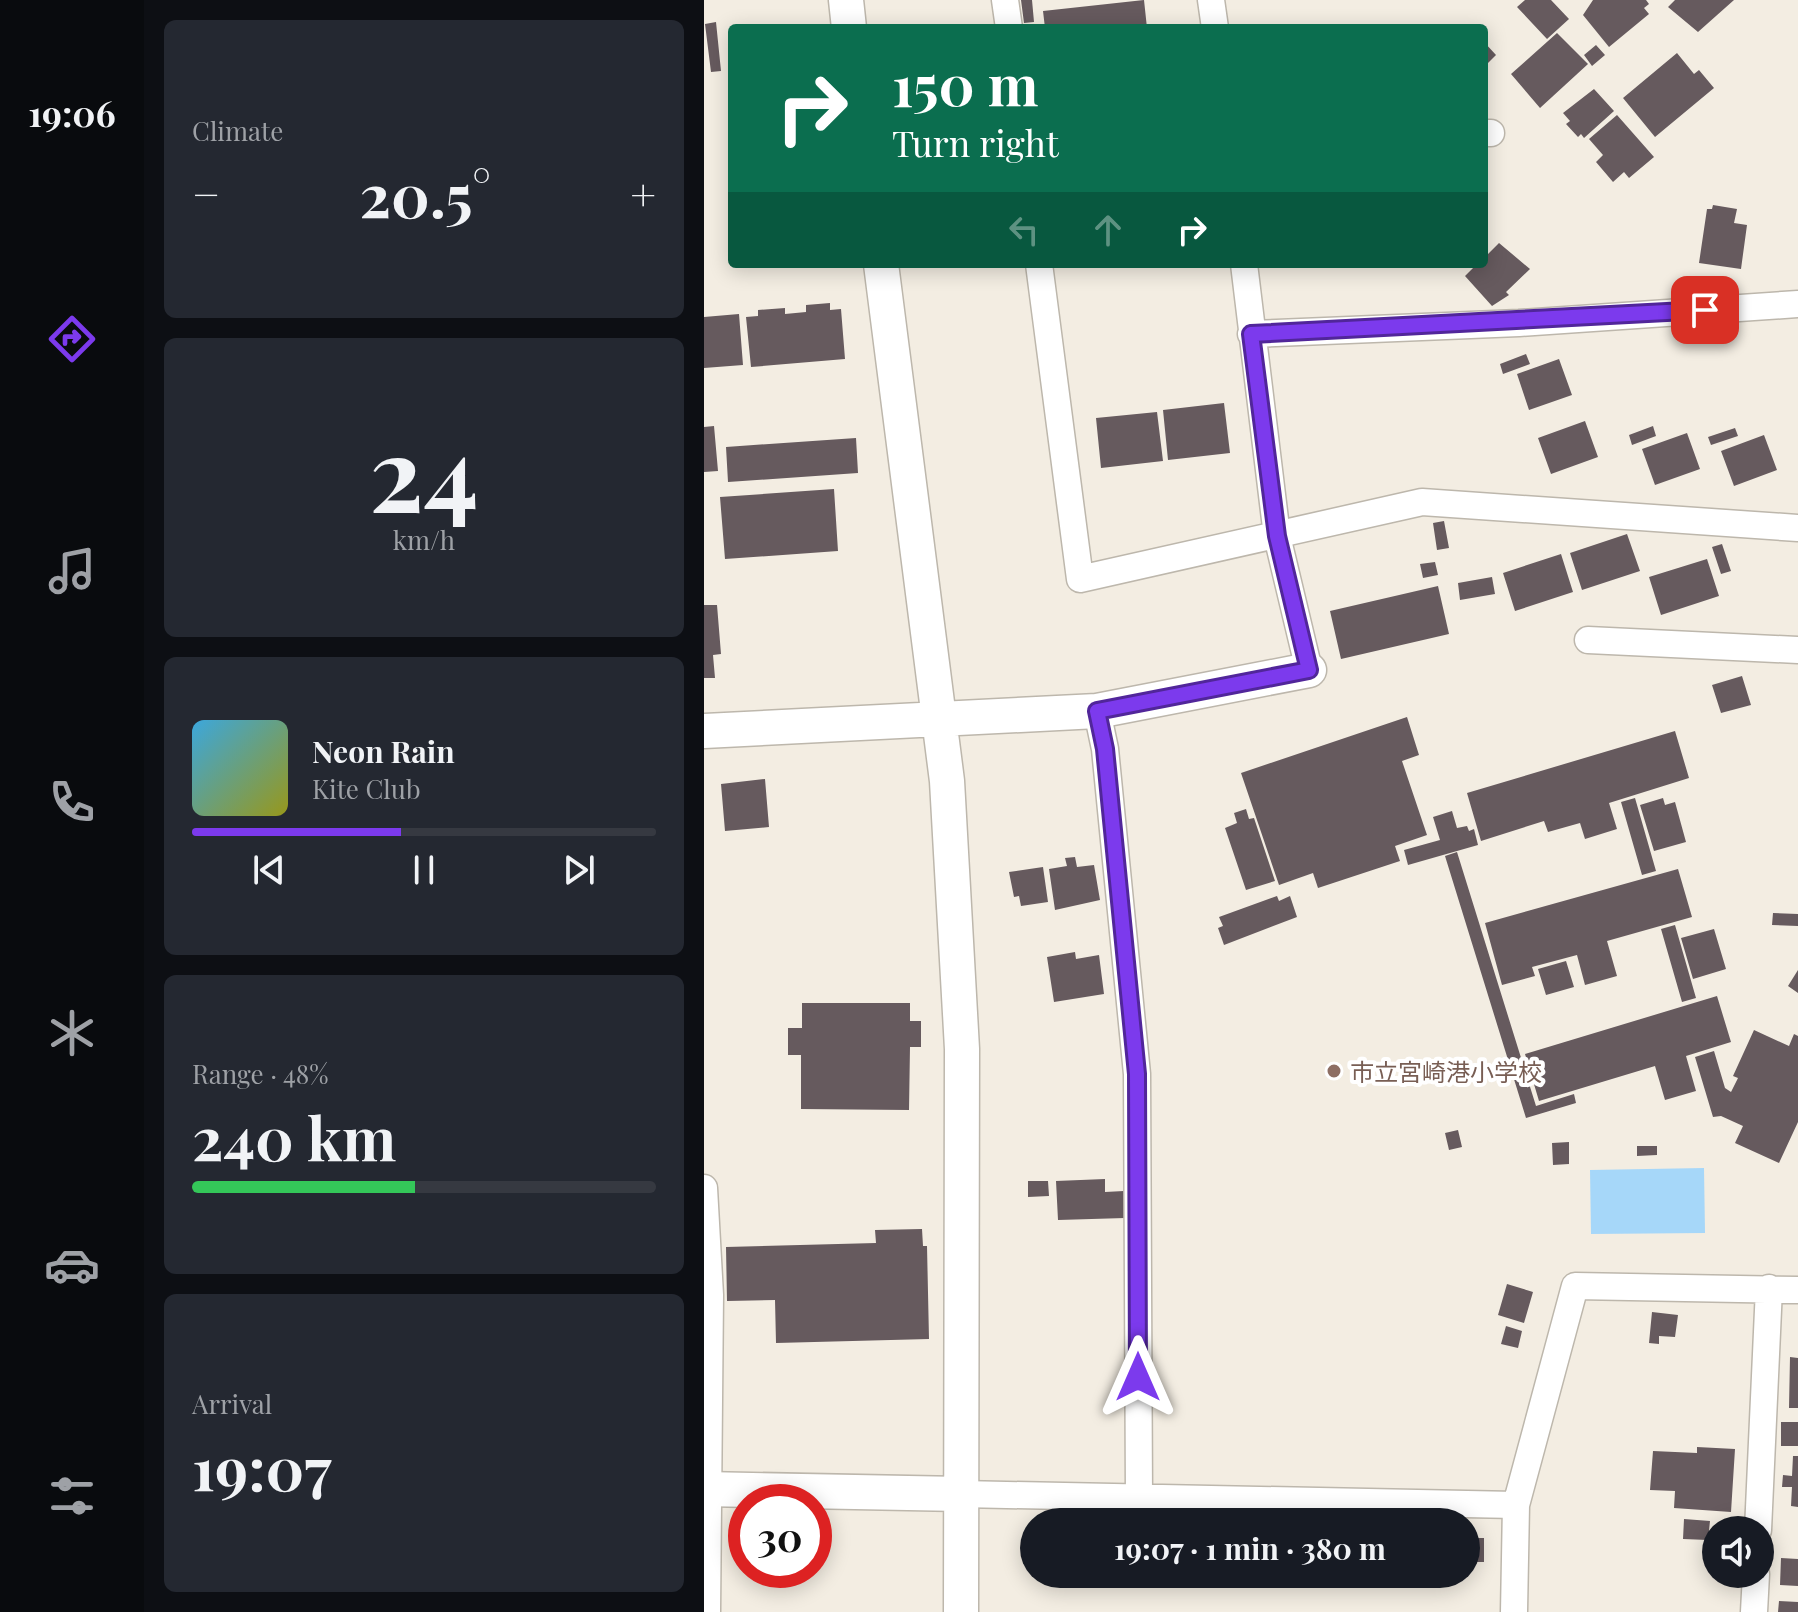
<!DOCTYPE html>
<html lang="en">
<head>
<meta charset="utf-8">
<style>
  body { margin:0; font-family:"Playfair Display","Noto Sans JP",serif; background:#242831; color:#f1f3f6; height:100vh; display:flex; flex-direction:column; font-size:30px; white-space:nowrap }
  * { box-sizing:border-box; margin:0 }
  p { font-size:26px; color:#9ea1a6 }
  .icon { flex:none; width:44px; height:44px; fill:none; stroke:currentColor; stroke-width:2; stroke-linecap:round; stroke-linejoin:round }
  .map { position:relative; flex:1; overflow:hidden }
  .sheet { display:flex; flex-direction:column; gap:20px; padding:20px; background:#0d0f14; width:560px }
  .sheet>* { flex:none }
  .hud { position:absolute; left:24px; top:24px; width:760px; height:244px; border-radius:8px; box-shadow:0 4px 20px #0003; background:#0b6e4f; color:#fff; overflow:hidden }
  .buttons { position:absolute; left:998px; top:1516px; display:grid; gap:16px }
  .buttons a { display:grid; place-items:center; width:72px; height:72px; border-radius:50%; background:#171b24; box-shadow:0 4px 20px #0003; font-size:40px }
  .speed { position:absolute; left:24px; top:1484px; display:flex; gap:16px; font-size:40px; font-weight:700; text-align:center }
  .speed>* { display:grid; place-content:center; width:104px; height:104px; border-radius:50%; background:#171b24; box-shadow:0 4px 20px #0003; line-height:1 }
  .speed .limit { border:12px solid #d22; background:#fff; color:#111 }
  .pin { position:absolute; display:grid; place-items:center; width:68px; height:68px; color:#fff; margin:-34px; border-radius:16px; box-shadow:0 4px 12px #0006 }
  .me { position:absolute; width:88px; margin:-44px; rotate:0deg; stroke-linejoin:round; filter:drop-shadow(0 0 6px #0008) }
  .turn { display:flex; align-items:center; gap:28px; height:168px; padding:0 32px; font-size:36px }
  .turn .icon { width:104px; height:104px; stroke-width:2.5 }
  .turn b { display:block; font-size:56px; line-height:68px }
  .lanes { display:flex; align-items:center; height:76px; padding:0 32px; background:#0003; justify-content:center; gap:40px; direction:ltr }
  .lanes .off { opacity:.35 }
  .big { font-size:60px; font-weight:700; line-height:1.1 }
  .sheet .tile { flex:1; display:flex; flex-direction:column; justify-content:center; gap:12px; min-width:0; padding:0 28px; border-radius:12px; background:#242831 }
  .sheet .dial { align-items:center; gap:0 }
  .dial b { font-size:104px; line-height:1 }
  .song { display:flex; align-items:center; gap:24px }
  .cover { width:96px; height:96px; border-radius:12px; background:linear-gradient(135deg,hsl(200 70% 55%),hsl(60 70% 35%)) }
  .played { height:8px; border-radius:4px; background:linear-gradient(90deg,#7c3aed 45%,#363941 45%) }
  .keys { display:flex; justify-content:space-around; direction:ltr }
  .heat { display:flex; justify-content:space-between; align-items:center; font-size:44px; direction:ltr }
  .charge { height:12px; border-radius:6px; background:linear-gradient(90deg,#34c759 48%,#363941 0) }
  .trip { position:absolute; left:316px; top:1508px; width:460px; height:80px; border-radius:40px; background:#171b24; box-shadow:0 4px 20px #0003; font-weight:700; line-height:80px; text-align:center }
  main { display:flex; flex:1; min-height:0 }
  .dock { display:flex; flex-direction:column; width:144px; justify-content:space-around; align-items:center; background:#090b0e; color:#9ea1a6 }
  .dock .icon { width:56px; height:56px }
  .dock .active { color:#7c3aed }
  .dock b { font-size:36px; color:#f1f3f6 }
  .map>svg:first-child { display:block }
  .water { fill:#a6d7f9 }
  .building { fill:#665a5e }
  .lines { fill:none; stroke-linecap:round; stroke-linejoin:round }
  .minor-casing { stroke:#bdb7ac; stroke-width:29 }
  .tertiary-casing { stroke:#bdb7ac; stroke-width:37 }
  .minor { stroke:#fff; stroke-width:26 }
  .tertiary { stroke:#fff; stroke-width:34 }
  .route-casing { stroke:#51269a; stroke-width:20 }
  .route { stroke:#7c3aed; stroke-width:14 }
  .education-dot { fill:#8d6e63; stroke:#fff; stroke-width:3 }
  .labels { text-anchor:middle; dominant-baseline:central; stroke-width:8; stroke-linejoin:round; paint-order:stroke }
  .education-label { font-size:24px; fill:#785e54; stroke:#fff; text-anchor:start }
</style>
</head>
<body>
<main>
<nav class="dock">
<b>19:06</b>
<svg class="icon active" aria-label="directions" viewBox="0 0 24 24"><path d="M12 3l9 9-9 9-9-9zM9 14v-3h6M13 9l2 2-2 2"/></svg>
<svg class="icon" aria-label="music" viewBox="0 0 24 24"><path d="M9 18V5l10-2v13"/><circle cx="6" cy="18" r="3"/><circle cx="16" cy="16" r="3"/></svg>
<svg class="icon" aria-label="phone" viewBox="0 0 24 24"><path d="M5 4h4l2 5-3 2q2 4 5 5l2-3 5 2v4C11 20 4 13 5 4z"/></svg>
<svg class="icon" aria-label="climate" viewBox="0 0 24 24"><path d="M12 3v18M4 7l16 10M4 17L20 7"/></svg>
<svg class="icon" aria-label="car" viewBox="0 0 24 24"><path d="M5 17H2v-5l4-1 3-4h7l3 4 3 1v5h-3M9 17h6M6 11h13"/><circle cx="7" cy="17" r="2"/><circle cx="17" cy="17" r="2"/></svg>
<svg class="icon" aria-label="filters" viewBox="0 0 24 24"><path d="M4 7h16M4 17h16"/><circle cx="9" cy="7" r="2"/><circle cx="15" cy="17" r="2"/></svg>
</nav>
<section class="sheet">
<div class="tile"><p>Climate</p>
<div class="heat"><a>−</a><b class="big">20.5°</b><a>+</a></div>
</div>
<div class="tile dial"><b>24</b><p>km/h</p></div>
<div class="tile">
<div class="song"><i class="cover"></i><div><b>Neon Rain</b><p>Kite Club</p></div></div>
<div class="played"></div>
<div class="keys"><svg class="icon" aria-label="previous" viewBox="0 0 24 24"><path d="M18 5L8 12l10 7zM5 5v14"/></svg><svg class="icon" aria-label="pause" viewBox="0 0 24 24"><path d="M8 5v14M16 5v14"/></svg><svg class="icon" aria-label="next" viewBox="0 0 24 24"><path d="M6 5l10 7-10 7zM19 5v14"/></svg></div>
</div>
<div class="tile"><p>Range · 48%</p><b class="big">240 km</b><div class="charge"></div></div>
<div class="tile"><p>Arrival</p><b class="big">19:07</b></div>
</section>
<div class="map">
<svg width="1094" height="1612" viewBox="0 0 1094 1612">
  <rect width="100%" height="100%" fill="#f3ede2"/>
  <path class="water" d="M 1000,1168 L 1001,1233 L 887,1234 L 886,1170 Z"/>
  <path class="building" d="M 317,0 L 328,0 L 330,22 L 320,23 Z
    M 440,0 L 443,28 L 341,28 L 339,11 Z
    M 821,0 L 847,0 L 865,19 L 843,39 L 813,7 Z
    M 889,0 L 942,0 L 945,4 L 940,8 L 945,14 L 905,47 L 879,15 Z
    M 971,0 L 1030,0 L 994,32 L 964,7 Z
    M 12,22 L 17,71 L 7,72 L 1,24 Z
    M 853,33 L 884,64 L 836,108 L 807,74 Z
    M 780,42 L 792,55 L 784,63 L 780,59 Z
    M 892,45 L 901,55 L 888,66 L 880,55 Z
    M 973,53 L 990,74 L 995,70 L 1010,88 L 951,137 L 919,98 Z
    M 890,89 L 910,111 L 880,138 L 877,134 L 874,137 L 862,124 L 866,121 L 859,113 Z
    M 913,115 L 950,157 L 925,178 L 920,172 L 909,182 L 892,162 L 899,155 L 885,139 Z
    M 1009,205 L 1033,209 L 1030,223 L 1043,225 L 1037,269 L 995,263 L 1003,209 L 1008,209 Z
    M 795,243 L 826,269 L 802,292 L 805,295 L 788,306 L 761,276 L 773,264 L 780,264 L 780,258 Z
    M 126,303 L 126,310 L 137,309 L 141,359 L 47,367 L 42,317 L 54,316 L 54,310 L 81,308 L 81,314 L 102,312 L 102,305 Z
    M 35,314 L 39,365 L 0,368 L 0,317 Z
    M 822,354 L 826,364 L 799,374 L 796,364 Z
    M 855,359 L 868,395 L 825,410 L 813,374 Z
    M 520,403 L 526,453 L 464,460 L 459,410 Z
    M 453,412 L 459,461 L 397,468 L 392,418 Z
    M 881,421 L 894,457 L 847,474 L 834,438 Z
    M 10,426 L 14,471 L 0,472 L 0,427 Z
    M 949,426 L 952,436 L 928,445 L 925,435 Z
    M 1031,428 L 1034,436 L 1007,445 L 1004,437 Z
    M 983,433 L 996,469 L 951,485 L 938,449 Z
    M 1060,435 L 1073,470 L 1030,486 L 1017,451 Z
    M 152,438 L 154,473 L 24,482 L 22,447 Z
    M 130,489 L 134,551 L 21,559 L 16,497 Z
    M 740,521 L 745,548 L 733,550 L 729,523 Z
    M 923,534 L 936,571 L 878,590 L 866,553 Z
    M 1018,544 L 1027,571 L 1017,574 L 1008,547 Z
    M 857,554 L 869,592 L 811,611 L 799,573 Z
    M 1003,559 L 1015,596 L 957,615 L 945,577 Z
    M 731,562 L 734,575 L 719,578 L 716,564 Z
    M 788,577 L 791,594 L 756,600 L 754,583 Z
    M 734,586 L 745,634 L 637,659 L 626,611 Z
    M 0,605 L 13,605 L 17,654 L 9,655 L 11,678 L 0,678 Z
    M 1038,676 L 1047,705 L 1017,713 L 1008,685 Z
    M 703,717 L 715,755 L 698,761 L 723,835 L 691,846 L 696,861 L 614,888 L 609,873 L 575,885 L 537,773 Z
    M 971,731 L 985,778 L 905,803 L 913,829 L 881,839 L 876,823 L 844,832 L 840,821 L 777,841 L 763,793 Z
    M 61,779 L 65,827 L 21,831 L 17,784 Z
    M 931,798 L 952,871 L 938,875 L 917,802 Z
    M 959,798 L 961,805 L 971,802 L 982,842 L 950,851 L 936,805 Z
    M 542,809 L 545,819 L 550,818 L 571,881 L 542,890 L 521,828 L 533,823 L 530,813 Z
    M 748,811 L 753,828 L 763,826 L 765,831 L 770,829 L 774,845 L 704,865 L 700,850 L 736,840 L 729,817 Z
    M 753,852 L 832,1106 L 870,1094 L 872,1103 L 822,1118 L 741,856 Z
    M 371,857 L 373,867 L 390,865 L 396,900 L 351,910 L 345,869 L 363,866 L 361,858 Z
    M 339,867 L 344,902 L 317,906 L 315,896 L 310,897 L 305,872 Z
    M 974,869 L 988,917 L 903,941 L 913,976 L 881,985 L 873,955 L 828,967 L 831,976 L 798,985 L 781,923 Z
    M 573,896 L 575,901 L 586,896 L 593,917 L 520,945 L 514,928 L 519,926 L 515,917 Z
    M 1069,913 L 1094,914 L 1094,926 L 1068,925 Z
    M 971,925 L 992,998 L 978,1002 L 957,929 Z
    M 1010,929 L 1022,969 L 989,979 L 977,938 Z
    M 371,952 L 372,959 L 395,955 L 400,994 L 350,1002 L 343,957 Z
    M 862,961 L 870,987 L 842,995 L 834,969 Z
    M 1094,970 L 1094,993 L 1084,986 Z
    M 1013,996 L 1027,1042 L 982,1056 L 992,1091 L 961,1100 L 951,1066 L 835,1101 L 821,1054 Z
    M 98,1003 L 206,1003 L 206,1021 L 217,1021 L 217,1047 L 206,1047 L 205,1110 L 97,1109 L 97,1055 L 84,1055 L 84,1028 L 98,1028 Z
    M 1050,1030 L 1085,1046 L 1090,1034 L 1094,1036 L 1094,1122 L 1075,1163 L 1031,1143 L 1039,1126 L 1017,1116 L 1009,1117 L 991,1057 L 1010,1051 L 1021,1088 L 1027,1092 L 1034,1078 L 1029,1076 Z
    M 754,1130 L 758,1147 L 745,1150 L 741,1133 Z
    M 865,1142 L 865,1164 L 849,1165 L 848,1143 Z
    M 933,1146 L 953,1146 L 953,1155 L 933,1156 Z
    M 401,1179 L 401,1192 L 420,1191 L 421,1218 L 354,1220 L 352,1181 Z
    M 324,1181 L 344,1181 L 345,1196 L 324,1197 Z
    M 218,1229 L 219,1246 L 223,1246 L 225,1339 L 72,1343 L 71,1300 L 23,1301 L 22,1247 L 172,1243 L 171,1230 Z
    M 803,1284 L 829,1292 L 820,1323 L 794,1315 Z
    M 948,1312 L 974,1315 L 971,1337 L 955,1336 L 955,1344 L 945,1343 Z
    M 802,1326 L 818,1331 L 814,1348 L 797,1344 Z
    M 1086,1357 L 1094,1358 L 1094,1408 L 1085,1408 Z
    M 1077,1422 L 1094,1422 L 1094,1446 L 1077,1446 Z
    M 993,1447 L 1031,1449 L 1027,1512 L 970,1508 L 971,1491 L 946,1490 L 949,1451 L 993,1453 Z
    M 1089,1456 L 1094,1456 L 1094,1507 L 1087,1506 L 1088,1487 L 1078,1487 L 1079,1475 L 1088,1476 Z
    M 980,1519 L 1006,1521 L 1004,1540 L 979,1539 Z
    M 762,1538 L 780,1538 L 780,1562 L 762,1562 Z
    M 1077,1558 L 1094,1559 L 1094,1586 L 1076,1585 Z
    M 1075,1601 L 1094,1602 L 1094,1612 L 1074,1612 Z"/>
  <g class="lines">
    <defs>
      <path id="minor" d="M 301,0 L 305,28
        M 507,0 L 511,28
        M 780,133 L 787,133
        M 335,264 L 376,579 L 718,502 L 1094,528
        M 540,264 L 573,536 L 605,670
        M 547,334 L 815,323 L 1094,304
        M 884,640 L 1094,650
        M 393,711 L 401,749 L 433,1074 L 435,1497
        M 0,1188 L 6,1295 L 3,1612
        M 257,1494 L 812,1505
        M 1054,1530 L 1065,1288
        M 810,1612 L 812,1505 L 871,1286 L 1094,1290
        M 1050,1612 L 1052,1574"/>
      <path id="tertiary" d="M 142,0 L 145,28
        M 177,264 L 243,781 L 258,1049 L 257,1612
        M 0,731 L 393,711 L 605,670
        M 0,1489 L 257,1494"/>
    </defs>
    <use href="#minor" class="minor-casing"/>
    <use href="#tertiary" class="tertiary-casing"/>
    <use href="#minor" class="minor"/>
    <use href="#tertiary" class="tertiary"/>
  </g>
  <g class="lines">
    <defs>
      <path id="route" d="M 434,1377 L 433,1074 L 401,749 L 393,711 L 605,670 L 573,536 L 547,334 L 1001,310"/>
    </defs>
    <use href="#route" class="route-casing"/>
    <use href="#route" class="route"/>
  </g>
  <circle class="education-dot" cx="630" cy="1071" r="8"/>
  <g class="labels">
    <g class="education-label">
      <text x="646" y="1071">市立宮崎港小学校</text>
    </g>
  </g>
</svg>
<div class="buttons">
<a><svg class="icon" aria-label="sound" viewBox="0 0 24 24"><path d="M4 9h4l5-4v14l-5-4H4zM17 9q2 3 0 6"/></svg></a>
</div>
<div class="speed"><div class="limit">30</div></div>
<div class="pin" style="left:1001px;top:310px;background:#d93025"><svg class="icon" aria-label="arrive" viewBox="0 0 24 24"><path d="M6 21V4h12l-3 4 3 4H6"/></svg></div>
<svg class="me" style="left:434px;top:1377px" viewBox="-20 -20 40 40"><path d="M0-17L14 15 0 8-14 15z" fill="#7c3aed" stroke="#fff" stroke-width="4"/></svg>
<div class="trip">19:07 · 1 min · 380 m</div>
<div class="hud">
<div class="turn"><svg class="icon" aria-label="right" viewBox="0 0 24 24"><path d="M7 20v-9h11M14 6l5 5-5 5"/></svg><div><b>150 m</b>Turn right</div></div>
<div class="lanes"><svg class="icon off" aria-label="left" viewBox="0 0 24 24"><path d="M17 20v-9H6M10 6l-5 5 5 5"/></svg><svg class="icon off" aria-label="ahead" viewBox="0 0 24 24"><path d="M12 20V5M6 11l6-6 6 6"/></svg><svg class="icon" aria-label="right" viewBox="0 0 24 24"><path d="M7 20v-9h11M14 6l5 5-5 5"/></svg></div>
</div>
</div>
</main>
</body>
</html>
